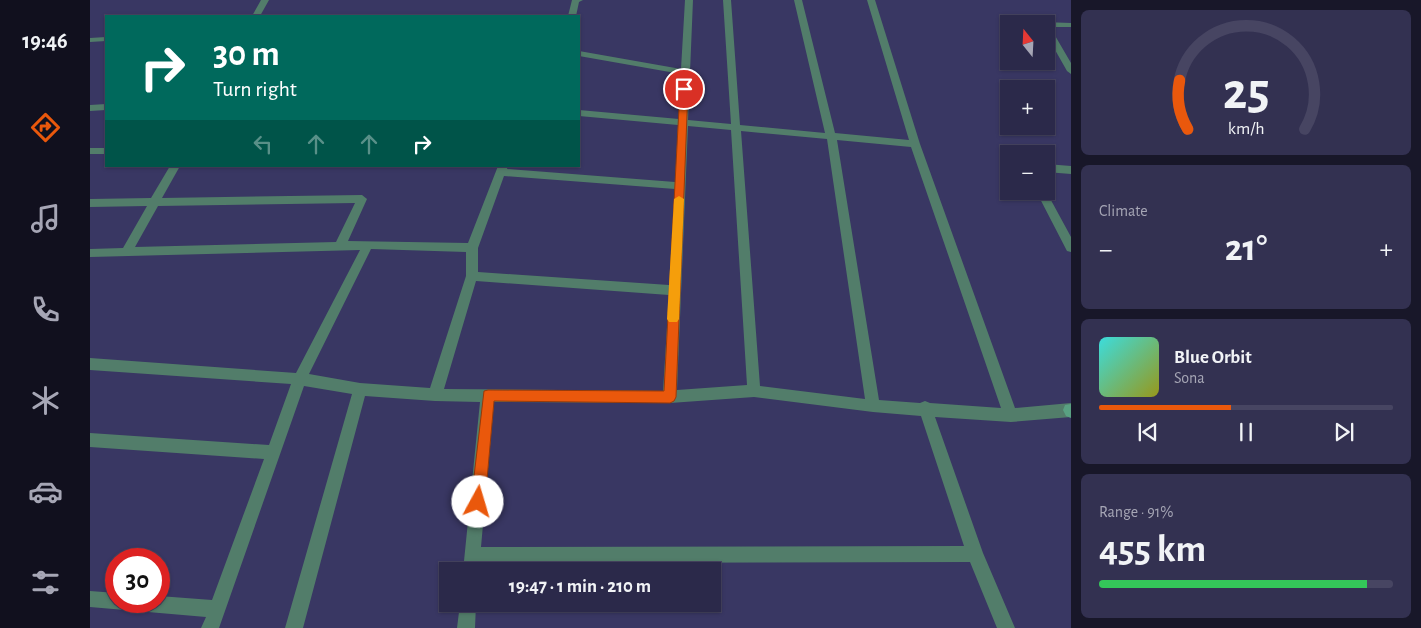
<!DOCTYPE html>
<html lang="en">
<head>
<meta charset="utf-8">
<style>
  body { margin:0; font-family:"Alegreya Sans",sans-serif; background:#333151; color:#f1f3f6; height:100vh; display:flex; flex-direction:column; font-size:19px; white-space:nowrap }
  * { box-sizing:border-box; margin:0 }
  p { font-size:16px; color:#a6a6b5 }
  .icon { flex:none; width:28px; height:28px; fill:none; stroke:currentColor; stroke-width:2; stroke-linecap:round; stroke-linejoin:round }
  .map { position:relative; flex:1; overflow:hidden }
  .side { display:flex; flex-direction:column; gap:10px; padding:10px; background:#181729; width:350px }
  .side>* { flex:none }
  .banner { position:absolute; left:15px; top:15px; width:475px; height:152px; border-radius:0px; box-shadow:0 1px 4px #0004,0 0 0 1px #474562; background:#00695c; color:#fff; overflow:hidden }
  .needle { width:32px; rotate:342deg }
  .tools { position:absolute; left:910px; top:15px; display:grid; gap:10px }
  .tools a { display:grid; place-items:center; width:55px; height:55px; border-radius:0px; background:#2b294a; box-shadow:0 1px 4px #0004,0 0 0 1px #474562; font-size:25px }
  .speed { position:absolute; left:15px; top:548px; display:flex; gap:10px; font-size:25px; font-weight:700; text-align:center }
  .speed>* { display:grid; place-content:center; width:65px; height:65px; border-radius:50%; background:#2b294a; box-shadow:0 1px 4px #0004,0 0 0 1px #474562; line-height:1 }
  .speed .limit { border:8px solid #d22; background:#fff; color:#111 }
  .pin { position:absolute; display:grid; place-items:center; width:42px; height:42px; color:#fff; margin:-21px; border:2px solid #fff; border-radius:50%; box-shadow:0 1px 5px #0007 }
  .me { position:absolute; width:55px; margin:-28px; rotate:6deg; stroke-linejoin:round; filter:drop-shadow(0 0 4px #0008) }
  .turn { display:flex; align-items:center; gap:18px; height:105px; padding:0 25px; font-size:22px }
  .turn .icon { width:65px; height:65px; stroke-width:2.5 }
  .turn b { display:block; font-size:35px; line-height:42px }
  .lanes { display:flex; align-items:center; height:48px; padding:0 25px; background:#0003; justify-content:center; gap:25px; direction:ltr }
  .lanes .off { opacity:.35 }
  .big { font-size:38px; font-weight:700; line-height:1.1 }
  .side .tile { flex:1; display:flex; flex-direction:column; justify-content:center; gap:8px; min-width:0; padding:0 18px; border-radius:8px; background:#333151 }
  .side .dial { align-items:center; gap:0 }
  .dial svg { height:130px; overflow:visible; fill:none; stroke:#474562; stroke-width:7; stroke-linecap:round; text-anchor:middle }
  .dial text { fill:#f1f3f6; stroke:none }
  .song { display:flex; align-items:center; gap:15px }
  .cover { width:60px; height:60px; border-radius:8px; background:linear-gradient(135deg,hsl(180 70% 55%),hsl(60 70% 35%)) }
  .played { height:5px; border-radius:2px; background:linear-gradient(90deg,#ea580c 45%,#474562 45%) }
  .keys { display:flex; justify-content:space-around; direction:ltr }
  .heat { display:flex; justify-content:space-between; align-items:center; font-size:28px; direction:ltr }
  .charge { height:8px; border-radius:4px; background:linear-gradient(90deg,#34c759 91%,#474562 0) }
  .trip { position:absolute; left:349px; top:562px; width:282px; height:50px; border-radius:0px; background:#2b294a; box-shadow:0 1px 4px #0004,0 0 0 1px #474562; font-weight:700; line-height:50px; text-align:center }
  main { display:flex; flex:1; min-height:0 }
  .menu { display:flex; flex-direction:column; width:90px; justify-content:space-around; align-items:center; background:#11101e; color:#a6a6b5 }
  .menu .icon { width:35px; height:35px }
  .menu .on { color:#ea580c }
  .menu b { font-size:22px; color:#f1f3f6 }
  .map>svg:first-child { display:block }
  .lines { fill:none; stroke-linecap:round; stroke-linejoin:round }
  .street { fill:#527d6a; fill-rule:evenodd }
  .secondary { fill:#59a082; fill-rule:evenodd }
  .route { fill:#ea580c; stroke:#983908 }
  .slow { fill:#f59e0b }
</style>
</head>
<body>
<main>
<nav class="menu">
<b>19:46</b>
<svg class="icon on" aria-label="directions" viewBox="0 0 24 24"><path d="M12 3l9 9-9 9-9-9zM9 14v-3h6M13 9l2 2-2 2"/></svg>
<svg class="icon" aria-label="music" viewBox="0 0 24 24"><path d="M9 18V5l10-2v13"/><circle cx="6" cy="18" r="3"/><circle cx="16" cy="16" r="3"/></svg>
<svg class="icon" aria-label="phone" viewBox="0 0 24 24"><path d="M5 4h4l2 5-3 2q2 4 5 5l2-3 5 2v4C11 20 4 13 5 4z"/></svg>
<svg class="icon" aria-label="climate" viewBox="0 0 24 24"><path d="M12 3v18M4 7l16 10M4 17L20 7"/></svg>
<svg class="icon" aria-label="car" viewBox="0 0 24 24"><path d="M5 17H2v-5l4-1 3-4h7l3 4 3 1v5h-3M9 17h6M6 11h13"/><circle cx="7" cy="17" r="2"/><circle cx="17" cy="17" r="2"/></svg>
<svg class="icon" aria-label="filters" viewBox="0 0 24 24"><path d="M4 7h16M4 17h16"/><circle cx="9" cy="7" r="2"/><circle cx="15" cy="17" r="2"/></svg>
</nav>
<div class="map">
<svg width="981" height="628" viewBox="0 0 981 628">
  <rect width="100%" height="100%" fill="#393763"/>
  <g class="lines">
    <path class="street" d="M 171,0 L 179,0 L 170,16 L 162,16 Z
      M 482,0 L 493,0 L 489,2 L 486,16 L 478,16 Z
      M 595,0 L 603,0 L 598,120 L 641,124 L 633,0 L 641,0 L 650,125 L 735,133 L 704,0 L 712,0 L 745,133 L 819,140 L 777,0 L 785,0 L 830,144 L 925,408 L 981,403 L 981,417 L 921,422 L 845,417 L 893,553 L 925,628 L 907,628 L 880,562 L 390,563 L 389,571 L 373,571 L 390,402 L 345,401 L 275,396 L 213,628 L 195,628 L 262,394 L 214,386 L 129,628 L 111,628 L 116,617 L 0,607 L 0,591 L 26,593 L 26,601 L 69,601 L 69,596 L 122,600 L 174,459 L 0,447 L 0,433 L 179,445 L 201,384 L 0,370 L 0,358 L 206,373 L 270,250 L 0,257 L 0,249 L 33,248 L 57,206 L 0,207 L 0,199 L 61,198 L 80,166 L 90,166 L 72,198 L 272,195 L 277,199 L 258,241 L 378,243 L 408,166 L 418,166 L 417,169 L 585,182 L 588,125 L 489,116 L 489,110 L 589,119 L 591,74 L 489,56 L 489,51 L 591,69 ZM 598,126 L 641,130 L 657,385 L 587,390 ZM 651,131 L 737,139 L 775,399 L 670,386 ZM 747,140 L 821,147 L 911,408 L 840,403 L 835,401 L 830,403 L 789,400 ZM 414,176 L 585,189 L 579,285 L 388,272 L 388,248 ZM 265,203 L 246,242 L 45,247 L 68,206 ZM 281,249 L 376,252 L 376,276 L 340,388 L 270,383 L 219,374 ZM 386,281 L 579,295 L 573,391 L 354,389 ZM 664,397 L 783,412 L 831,416 L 874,546 L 391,547 L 404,402 L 580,403 Z
      M 953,22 L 981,23 L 981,27 L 960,27 L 981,63 L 981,74 L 977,71 L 956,34 L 956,24 L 952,24 Z
      M 16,37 L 16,41 L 0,42 L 0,38 Z
      M 16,104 L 16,110 L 0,111 L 0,105 Z
      M 0,148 L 16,148 L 16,154 L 0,154 Z
      M 956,164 L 981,166 L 981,174 L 956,172 Z
      M 946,191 L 956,191 L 981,237 L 981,252 L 977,251 Z
      M 370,604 L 386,604 L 385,628 L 367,628 Z"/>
    <path class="secondary" d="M 981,404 L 981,418 L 976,416 L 973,410 L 975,405 Z"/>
  </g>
  <path class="route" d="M 594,86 L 598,89 L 586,397 L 584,401 L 580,403 L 404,401 L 395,502 L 393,507 L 388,509 L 383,507 L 381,502 L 394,391 L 398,390 L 574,391 L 590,89 Z"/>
  <path class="slow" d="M 589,196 L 594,199 L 589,319 L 587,322 L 579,322 L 577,319 L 584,199 Z"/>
</svg>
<div class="tools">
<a><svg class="needle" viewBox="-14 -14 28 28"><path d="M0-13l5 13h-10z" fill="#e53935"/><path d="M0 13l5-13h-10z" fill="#a6a6b5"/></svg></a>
<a>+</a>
<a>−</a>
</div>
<div class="speed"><div class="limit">30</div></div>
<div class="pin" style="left:594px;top:89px;background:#d93025"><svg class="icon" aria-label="arrive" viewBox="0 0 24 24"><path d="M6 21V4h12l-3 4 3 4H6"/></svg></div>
<svg class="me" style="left:388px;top:502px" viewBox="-20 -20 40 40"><circle r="19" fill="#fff"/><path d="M0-13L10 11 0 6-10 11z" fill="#ea580c"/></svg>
<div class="trip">19:47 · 1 min · 210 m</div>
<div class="banner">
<div class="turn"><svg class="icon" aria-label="right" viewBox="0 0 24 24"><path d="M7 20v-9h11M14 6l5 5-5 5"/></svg><div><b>30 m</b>Turn right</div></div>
<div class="lanes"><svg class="icon off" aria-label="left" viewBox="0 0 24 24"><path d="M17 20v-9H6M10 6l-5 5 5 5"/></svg><svg class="icon off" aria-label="ahead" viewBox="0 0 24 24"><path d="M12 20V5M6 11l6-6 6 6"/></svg><svg class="icon off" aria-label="ahead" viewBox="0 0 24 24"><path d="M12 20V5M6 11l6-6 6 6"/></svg><svg class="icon" aria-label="right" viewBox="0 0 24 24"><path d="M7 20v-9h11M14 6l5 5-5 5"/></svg></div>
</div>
</div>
<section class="side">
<div class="tile dial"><svg viewBox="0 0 100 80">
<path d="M14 69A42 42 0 1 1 86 69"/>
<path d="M14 69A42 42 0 0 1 9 39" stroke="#ea580c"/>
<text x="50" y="56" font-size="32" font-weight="700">25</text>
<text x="50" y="72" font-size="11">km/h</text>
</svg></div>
<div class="tile"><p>Climate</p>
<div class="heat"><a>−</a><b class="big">21°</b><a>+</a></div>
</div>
<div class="tile">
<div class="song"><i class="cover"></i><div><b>Blue Orbit</b><p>Sona</p></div></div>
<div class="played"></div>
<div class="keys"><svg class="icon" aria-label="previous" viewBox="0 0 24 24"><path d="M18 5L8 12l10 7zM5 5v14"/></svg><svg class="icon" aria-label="pause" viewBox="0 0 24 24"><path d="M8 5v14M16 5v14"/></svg><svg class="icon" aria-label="next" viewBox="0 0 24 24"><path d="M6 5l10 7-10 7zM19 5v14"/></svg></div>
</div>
<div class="tile"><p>Range · 91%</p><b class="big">455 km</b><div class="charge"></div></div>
</section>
</main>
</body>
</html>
